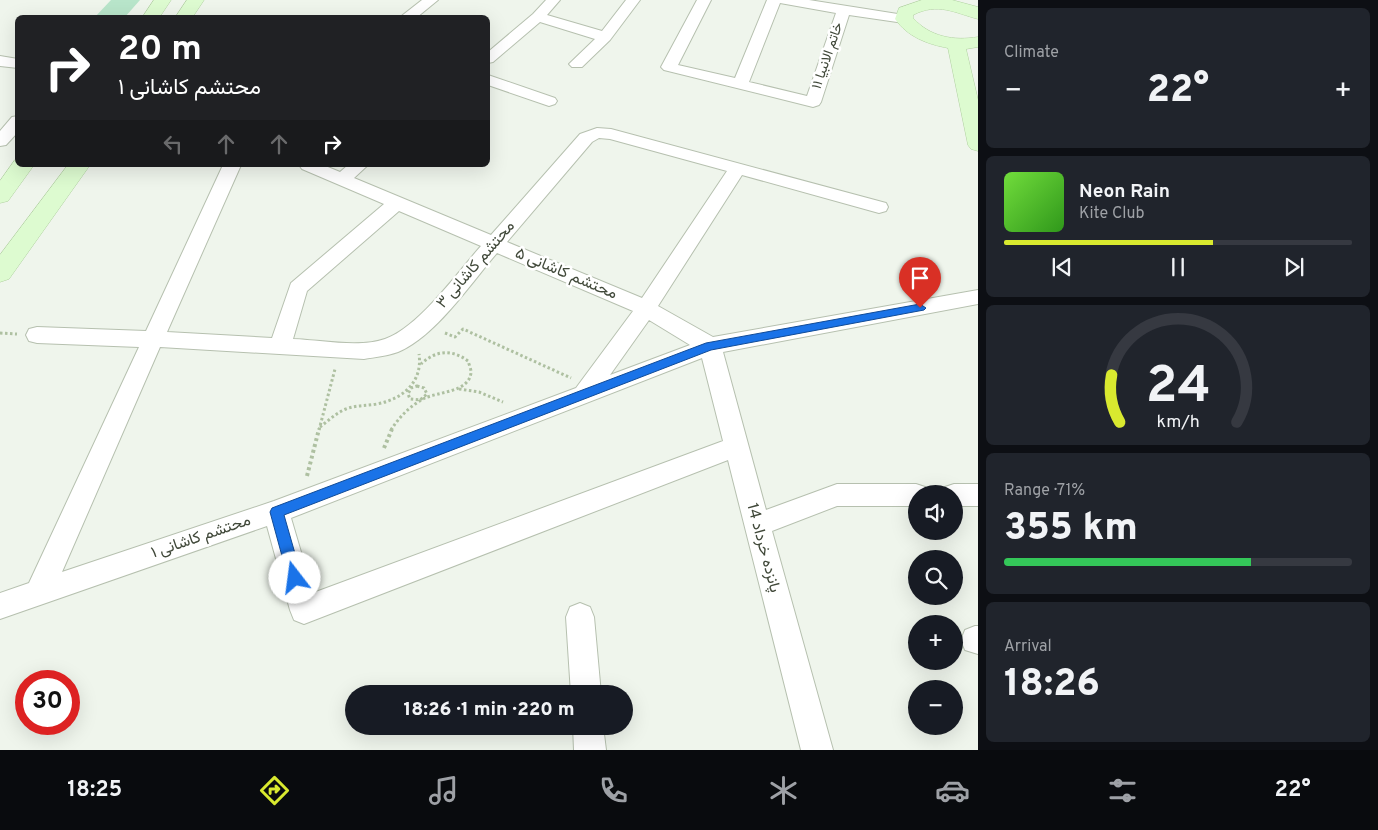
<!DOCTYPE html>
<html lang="en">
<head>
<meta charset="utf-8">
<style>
  body { margin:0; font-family:Overpass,Vazirmatn,sans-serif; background:#20242c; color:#f1f3f6; height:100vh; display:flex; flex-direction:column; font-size:19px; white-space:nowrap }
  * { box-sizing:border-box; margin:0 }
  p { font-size:16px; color:#9ea1a6 }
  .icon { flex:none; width:28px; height:28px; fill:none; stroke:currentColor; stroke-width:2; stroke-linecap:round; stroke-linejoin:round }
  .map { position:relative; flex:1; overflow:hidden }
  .details { display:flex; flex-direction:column; gap:8px; padding:8px; background:#0d0f14; width:400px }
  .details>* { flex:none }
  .banner { position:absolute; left:15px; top:15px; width:475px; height:152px; border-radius:8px; box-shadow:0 5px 20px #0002; background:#202124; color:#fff; overflow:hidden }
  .tools { position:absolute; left:908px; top:485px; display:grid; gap:10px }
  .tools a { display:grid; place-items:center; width:55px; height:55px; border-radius:50%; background:#171b24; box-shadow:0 5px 20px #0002; font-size:25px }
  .speed { position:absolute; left:15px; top:670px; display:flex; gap:10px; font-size:25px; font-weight:700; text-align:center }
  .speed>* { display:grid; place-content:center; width:65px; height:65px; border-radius:50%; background:#171b24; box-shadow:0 5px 20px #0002; line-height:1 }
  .speed .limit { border:8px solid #d22; background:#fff; color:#111 }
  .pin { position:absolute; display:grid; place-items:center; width:42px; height:42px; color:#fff; margin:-51px -21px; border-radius:50% 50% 50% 0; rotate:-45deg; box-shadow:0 0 5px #0007 }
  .pin .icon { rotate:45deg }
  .me { position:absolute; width:55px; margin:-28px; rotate:345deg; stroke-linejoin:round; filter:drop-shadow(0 0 4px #0008) }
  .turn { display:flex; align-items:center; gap:18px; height:105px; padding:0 20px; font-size:22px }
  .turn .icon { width:65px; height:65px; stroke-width:2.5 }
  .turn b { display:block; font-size:35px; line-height:42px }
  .lanes { display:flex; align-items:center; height:48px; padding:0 20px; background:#0003; justify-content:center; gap:25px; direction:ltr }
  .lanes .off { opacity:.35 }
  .big { font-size:38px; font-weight:800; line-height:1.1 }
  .details .widget { flex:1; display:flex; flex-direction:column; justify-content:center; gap:8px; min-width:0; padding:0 18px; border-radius:8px; background:#20242c }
  .details .dial { align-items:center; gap:0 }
  .dial svg { height:130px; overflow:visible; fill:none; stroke:#363941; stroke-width:7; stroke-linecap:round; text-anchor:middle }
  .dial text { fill:#f1f3f6; stroke:none }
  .song { display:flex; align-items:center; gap:15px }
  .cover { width:60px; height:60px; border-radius:8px; background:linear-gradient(135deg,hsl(100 70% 55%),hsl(110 70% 35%)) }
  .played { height:5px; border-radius:2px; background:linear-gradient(90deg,#d9e92f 60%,#363941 60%) }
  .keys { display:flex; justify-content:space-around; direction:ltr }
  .heat { display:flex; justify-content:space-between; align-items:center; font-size:28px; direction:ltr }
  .charge { height:8px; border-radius:4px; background:linear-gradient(90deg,#34c759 71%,#363941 0) }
  .trip { position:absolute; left:345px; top:685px; width:288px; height:50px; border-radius:25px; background:#171b24; box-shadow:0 5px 20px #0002; font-weight:800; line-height:50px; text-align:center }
  .tabs { display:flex; height:80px; justify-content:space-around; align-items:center; background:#090b0e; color:#9ea1a6 }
  .tabs .icon { width:35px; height:35px }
  .tabs .current { color:#d9e92f }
  .tabs b { font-size:22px; color:#f1f3f6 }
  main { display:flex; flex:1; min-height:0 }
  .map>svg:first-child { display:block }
  .green { fill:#b8e5ca }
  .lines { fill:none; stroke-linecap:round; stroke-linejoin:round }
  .street-casing { stroke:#b6c0af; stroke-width:2 }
  .secondary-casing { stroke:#afd09f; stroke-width:1 }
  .path-far1 { stroke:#aec0a1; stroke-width:3; stroke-dasharray:2.5 2.5; stroke-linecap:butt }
  .path { stroke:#aec0a1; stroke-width:4; stroke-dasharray:3 3; stroke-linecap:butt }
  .street { fill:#fff; fill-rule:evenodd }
  .secondary { fill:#ddfbd0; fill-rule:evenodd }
  .route { fill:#1a73e8; stroke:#114b97 }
  .labels { text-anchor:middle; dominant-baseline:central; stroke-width:5; stroke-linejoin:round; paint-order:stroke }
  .far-street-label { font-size:14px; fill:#41493a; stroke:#fff }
  .street-label { font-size:16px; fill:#41493a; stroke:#fff }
</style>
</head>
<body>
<main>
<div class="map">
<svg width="978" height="750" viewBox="0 0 978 750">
  <rect width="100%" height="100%" fill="#eff5ec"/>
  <path class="green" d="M 111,0 L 140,0 L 125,17 L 95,17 Z"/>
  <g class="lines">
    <defs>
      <path id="street" d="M 422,0 L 438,0 L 416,18 L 399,18 Z
        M 546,0 L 560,0 L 547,15 L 602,31 L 626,0 L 640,0 L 610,40 L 582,67 L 572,67 L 569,64 L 595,39 L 540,22 L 493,62 L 488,63 L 488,52 L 533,14 Z
        M 697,0 L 711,0 L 678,65 L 735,78 L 767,0 L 809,0 L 904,15 L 909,16 L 911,19 L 909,22 L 904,23 L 849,15 L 821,102 L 819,105 L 813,107 L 664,70 L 661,67 ZM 780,3 L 836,13 L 807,96 L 749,82 Z
        M 0,56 L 18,59 L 18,68 L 0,66 Z
        M 488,75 L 555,98 L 557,101 L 555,104 L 549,106 L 488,85 Z
        M 18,116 L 18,132 L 6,145 L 0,146 L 0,131 L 12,117 Z
        M 597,128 L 611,129 L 886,203 L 888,207 L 886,211 L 879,213 L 742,175 L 658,306 L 713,337 L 978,290 L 978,304 L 723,352 L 766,510 L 837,484 L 916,484 L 925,487 L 928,494 L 916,494 L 916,506 L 837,506 L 772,531 L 833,750 L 801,750 L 728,460 L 304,624 L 294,620 L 290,610 L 267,526 L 0,619 L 0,593 L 29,583 L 139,347 L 37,343 L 29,341 L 26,335 L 29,329 L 37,327 L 146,331 L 223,165 L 241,165 L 167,332 L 272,338 L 291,283 L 384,204 L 302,169 L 299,165 L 323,165 L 340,172 L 348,165 L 368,165 L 354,178 L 491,235 L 580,134 ZM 599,138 L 610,139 L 727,171 L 642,298 L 507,242 L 592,142 ZM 399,211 L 481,246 C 457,273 419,327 385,339 C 360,348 320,340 293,339 L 307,291 ZM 497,253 L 633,311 L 576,388 L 274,501 L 62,572 L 160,347 L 364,359 C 375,357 387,356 398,352 C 436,336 470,284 497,253 ZM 649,320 L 690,345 L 610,375 ZM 702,358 L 723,441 L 313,593 L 291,518 Z
        M 954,484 L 978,484 L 978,506 L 954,506 L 954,494 L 942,494 L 945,487 Z
        M 580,603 L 590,607 L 594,617 L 601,694 L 571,694 L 566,617 L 570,607 Z
        M 975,626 L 978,626 L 978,654 L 965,650 L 961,640 L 965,630 Z
        M 573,726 L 603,726 L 606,750 L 574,750 Z"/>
      <path id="secondary" d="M 154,0 L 171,0 L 159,18 L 142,18 Z
        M 187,0 L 204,0 L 192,18 L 175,18 Z
        M 922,0 L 952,0 L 978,7 L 978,19 C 955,13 938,2 913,15 L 913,18 C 930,37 954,41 978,37 L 978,47 L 966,49 L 978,100 L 978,151 L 971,149 L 968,145 L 948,48 C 927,44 908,37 895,19 L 899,8 Z
        M 15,160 L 18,160 L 18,165 L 34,165 L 8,201 L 0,203 L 0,181 Z
        M 68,165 L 90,165 L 9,279 L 0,282 L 0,255 Z"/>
    </defs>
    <use href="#street" class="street-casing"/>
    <use href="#secondary" class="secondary-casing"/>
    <path class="path-far1" d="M 0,333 L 17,334
      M 445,333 L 455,337 L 463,329 L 571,378
      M 417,386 L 424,388 L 427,394 L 420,400 L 410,399 L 408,394 L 411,388 Z
      M 459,389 L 479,392 L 503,402
      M 320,427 C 328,421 336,413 346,409 C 356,405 366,406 377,404 C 403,399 423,382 419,354
      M 319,430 L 335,369
      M 391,430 C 399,417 411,405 425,398 C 438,392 470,392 471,372 C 471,369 469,364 468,361 C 452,349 436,350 421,364"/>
    <path class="path" d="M 384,448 L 392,429
      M 307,476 L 319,429"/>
    <use href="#street" class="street"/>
    <use href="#secondary" class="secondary"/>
  </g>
  <path class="route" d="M 920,304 L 926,308 L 924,310 L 711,350 L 284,515 L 302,578 L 299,582 L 295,584 L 290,582 L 288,578 L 270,512 L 272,508 L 706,343 Z"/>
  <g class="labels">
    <g class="far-street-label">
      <text transform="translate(828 56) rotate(-71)">خاتم الانبیا ۱۱</text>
    </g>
    <g class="street-label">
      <text transform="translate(476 265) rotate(-49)">محتشم کاشانی ۳</text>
      <text transform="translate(566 274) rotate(23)">محتشم کاشانی ۵</text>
      <text transform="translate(201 537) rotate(-19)">محتشم کاشانی ۱</text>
      <text transform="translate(763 548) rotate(75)">پانزده خرداد 14</text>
    </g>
  </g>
</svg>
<div class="tools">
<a><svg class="icon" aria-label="sound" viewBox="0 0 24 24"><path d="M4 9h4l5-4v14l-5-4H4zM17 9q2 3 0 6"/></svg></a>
<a><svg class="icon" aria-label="search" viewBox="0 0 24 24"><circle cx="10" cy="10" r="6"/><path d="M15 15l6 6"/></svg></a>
<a>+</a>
<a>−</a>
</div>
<div class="speed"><div class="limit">30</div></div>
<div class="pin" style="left:920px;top:308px;background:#d93025"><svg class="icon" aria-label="arrive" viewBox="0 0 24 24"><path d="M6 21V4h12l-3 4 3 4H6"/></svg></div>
<svg class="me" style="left:295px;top:578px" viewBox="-20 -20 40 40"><circle r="19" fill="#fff"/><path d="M0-13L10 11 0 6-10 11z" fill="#1a73e8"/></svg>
<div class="trip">18:26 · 1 min · 220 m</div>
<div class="banner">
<div class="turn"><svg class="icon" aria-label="right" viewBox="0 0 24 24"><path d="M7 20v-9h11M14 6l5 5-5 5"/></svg><div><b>20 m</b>محتشم کاشانی ۱</div></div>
<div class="lanes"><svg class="icon off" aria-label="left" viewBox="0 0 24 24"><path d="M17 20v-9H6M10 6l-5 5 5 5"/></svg><svg class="icon off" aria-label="ahead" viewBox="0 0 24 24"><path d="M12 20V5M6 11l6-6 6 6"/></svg><svg class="icon off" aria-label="ahead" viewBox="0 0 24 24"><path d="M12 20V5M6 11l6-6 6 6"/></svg><svg class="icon" aria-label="right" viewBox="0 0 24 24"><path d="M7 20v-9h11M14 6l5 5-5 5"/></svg></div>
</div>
</div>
<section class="details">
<div class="widget"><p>Climate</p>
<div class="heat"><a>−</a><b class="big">22°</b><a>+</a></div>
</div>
<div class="widget">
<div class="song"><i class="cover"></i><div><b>Neon Rain</b><p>Kite Club</p></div></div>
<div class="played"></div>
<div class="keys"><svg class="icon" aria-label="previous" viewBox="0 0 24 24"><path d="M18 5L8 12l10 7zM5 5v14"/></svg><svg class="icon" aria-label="pause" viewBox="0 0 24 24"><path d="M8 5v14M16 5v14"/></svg><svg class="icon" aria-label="next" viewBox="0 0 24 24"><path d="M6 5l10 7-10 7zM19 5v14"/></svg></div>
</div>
<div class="widget dial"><svg viewBox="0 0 100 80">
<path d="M14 69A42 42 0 1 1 86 69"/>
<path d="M14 69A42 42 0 0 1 9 40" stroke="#d9e92f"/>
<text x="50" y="56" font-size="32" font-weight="700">24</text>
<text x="50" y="72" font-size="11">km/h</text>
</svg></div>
<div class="widget"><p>Range · 71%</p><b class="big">355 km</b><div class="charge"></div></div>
<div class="widget"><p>Arrival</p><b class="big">18:26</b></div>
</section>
</main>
<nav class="tabs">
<b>18:25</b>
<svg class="icon current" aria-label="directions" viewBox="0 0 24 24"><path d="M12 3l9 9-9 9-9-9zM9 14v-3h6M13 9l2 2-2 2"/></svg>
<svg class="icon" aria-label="music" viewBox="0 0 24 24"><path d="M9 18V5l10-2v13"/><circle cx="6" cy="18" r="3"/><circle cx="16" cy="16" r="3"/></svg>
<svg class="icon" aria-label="phone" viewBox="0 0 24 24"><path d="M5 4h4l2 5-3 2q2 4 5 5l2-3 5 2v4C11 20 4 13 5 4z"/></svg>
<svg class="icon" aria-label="climate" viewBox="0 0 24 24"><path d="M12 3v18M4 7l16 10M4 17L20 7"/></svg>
<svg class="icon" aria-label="car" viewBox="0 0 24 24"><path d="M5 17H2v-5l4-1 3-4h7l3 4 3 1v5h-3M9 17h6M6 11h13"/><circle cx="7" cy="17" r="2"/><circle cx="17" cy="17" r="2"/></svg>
<svg class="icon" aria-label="filters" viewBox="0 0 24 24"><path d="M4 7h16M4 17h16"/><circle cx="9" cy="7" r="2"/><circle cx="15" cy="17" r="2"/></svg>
<b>22°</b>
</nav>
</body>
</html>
